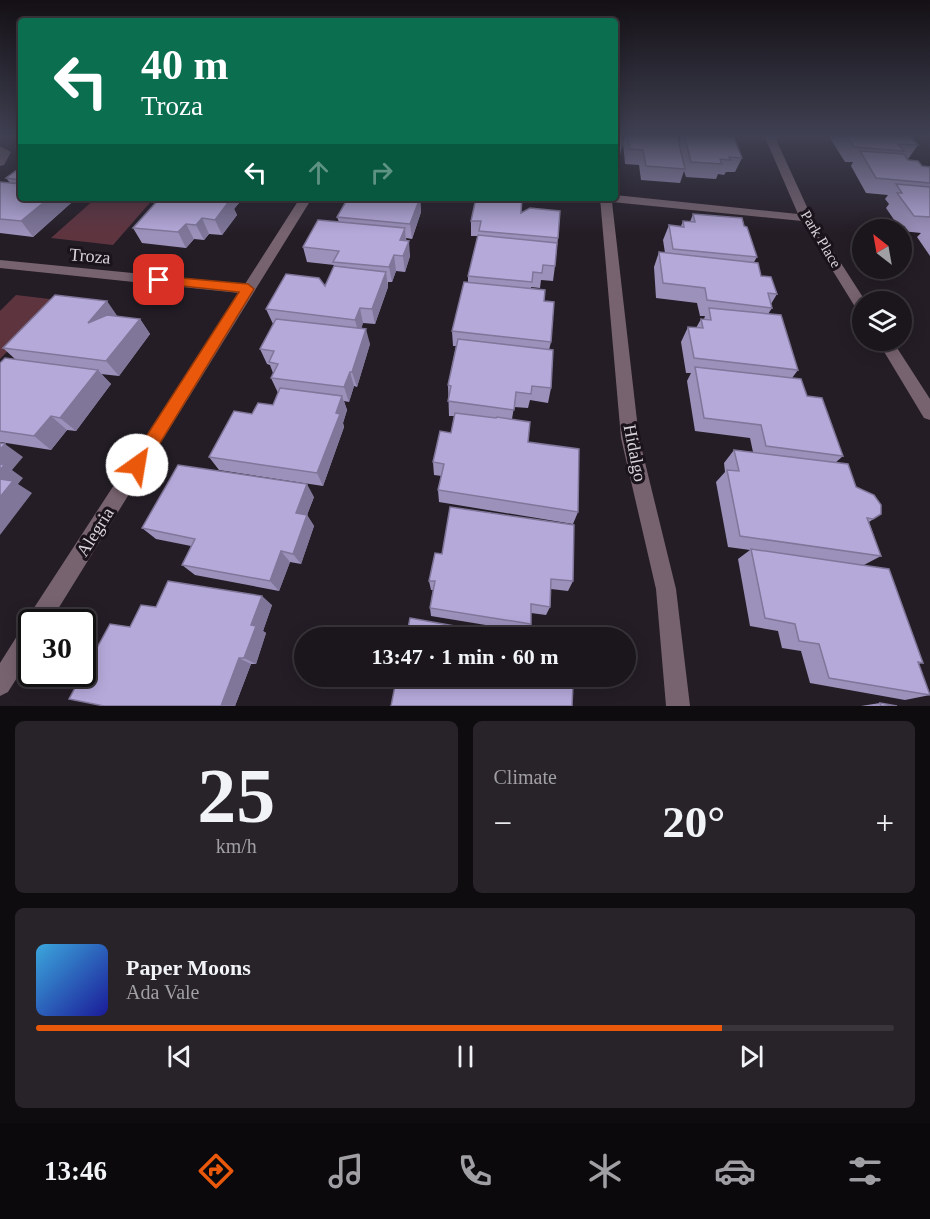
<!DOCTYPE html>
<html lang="en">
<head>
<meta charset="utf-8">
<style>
  body { margin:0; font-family:"Times New Roman",serif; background:#282329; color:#f1f3f6; height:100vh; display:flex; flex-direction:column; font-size:22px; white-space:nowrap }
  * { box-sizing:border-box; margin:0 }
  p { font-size:20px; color:#a09fa3 }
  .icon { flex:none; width:33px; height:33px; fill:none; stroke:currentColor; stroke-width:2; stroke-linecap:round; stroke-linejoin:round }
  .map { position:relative; height:706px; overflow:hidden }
  .details { display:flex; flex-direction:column; gap:15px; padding:15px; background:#0f0c0f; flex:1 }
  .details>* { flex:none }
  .hud { position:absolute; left:18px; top:18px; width:600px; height:183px; border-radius:6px; box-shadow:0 3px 15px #0003,0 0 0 2px #39353b; background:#0b6e4f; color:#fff; overflow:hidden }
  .needle { width:39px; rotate:329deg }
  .tools { position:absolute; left:852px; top:219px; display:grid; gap:12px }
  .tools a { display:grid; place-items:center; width:60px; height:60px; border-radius:50%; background:#1b161c; box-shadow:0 3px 15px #0003,0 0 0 2px #39353b; font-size:30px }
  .speed { position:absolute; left:18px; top:609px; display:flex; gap:12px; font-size:30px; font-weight:700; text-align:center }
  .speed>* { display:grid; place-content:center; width:78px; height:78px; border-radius:50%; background:#1b161c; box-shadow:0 3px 15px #0003,0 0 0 2px #39353b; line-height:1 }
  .speed .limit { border:3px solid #111; border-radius:9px; background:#fff; color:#111 }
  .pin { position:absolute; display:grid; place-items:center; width:51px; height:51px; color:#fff; margin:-26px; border-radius:12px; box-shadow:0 3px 9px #0006 }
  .me { position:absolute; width:66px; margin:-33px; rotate:32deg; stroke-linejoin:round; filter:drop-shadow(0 0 4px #0008) }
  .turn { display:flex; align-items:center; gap:21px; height:126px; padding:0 24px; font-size:27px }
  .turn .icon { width:78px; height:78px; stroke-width:2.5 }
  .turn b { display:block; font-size:42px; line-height:51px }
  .lanes { display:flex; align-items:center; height:57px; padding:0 24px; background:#0003; justify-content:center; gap:30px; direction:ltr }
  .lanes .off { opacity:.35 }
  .big { font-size:45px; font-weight:800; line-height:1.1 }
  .details .tile { flex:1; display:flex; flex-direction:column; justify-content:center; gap:9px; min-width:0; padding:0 21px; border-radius:9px; background:#282329 }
  .details .dial { align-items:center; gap:0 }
  .dial b { font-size:78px; line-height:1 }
  .song { display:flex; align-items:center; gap:18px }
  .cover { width:72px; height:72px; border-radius:9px; background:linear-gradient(135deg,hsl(200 70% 55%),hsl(240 70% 35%)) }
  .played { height:6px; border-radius:3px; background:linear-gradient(90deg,#ea580c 80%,#39353b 80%) }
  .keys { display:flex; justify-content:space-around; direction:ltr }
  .heat { display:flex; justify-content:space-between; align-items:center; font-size:33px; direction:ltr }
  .details .tiles { flex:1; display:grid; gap:15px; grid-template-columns:1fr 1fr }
  .tile:last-child { grid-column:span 2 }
  .trip { position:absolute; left:294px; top:627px; width:342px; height:60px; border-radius:30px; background:#1b161c; box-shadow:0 3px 15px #0003,0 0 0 2px #39353b; font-weight:800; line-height:60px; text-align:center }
  .dock { display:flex; height:96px; justify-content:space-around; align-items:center; background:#0b090b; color:#a09fa3 }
  .dock .icon { width:42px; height:42px }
  .dock .current { color:#ea580c }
  .dock b { font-size:27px; color:#f1f3f6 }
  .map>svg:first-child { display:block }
  .green { fill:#5e343f }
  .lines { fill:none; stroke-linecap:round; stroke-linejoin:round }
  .minor { fill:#77636f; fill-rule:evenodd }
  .wall { fill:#9c91bb }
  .shaded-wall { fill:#7f7699 }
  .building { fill:#b5a9da; stroke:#7f7699; stroke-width:1.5 }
  .route { fill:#ea580c; stroke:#983908; stroke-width:1.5 }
  .labels { text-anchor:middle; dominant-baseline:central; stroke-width:6; stroke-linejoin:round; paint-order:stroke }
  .far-street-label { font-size:15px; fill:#d9d4db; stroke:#1a131c }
  .street-label { font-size:18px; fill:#d9d4db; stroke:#1a131c }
</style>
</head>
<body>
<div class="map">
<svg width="930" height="706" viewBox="0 0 930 706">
  <rect width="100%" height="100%" fill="#241d26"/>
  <path class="green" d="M 96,198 L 154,198 L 113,245 L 51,238 Z
    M 16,295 L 58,300 L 0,359 L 0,311 Z"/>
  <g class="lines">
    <path class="minor" d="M 764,135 L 774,135 L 812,218 L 866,302 L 862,302 L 862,312 L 857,310 L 802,221 L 612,202 L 639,438 L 676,589 L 690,706 L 666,706 L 656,589 L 621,438 L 600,198 L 615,198 L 615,195 L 798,214 Z
      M 0,146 L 11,152 L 4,165 L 0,166 Z
      M 300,198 L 312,198 L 50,622 L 32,622 L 32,654 L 8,692 L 0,696 L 0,663 L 24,625 L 28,624 L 30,614 L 239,293 L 0,268 L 0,260 L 245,284 Z
      M 877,340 L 892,340 L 930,399 L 930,420 L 924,418 Z"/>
  </g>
  <path class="wall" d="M 615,135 L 622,145 L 619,160 L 615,160 Z
    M 625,135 L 677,135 L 679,143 L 681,135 L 733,135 L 742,158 L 735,172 L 726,172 L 724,175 L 718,174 L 716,179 L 686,177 L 684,171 L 680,183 L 641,180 L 639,165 L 625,164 L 623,142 Z
    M 832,135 L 909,135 L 918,145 L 908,159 L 922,166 L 930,167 L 930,256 L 917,237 L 921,233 L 902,231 L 902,230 L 901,230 L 886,208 L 889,204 L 885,199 L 888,195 L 866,193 L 851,166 L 853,162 L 845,162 L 830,138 Z
    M 21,167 L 21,198 L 82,198 L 80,199 L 67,198 L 71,203 L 33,237 L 0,233 L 0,182 L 10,183 L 6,178 Z
    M 160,198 L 243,198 L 234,209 L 237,215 L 222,235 L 209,234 L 204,240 L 194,239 L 186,248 L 142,243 L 133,228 Z
    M 348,198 L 420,198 L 421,212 L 412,239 L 406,238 L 410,256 L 405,272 L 396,271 L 392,282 L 388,282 L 388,287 L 375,324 L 363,323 L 361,329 L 370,344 L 357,387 L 354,386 L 349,402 L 344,401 L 347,410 L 343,423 L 344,427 L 323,486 L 219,470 L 209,457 L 252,414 L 273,405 L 278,393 L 271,378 L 273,373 L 270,365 L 267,364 L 260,349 L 273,324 L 266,309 L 325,286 L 334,267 L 334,265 L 307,262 L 303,247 L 339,222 L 337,217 Z
    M 521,213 L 558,238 L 555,266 L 553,281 L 541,280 L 540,288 L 531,287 L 531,289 L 544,301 L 551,342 L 549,350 L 551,388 L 548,403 L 530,400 L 528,408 L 514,407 L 512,419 L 578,512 L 573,524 L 439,502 L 438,490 L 442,476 L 434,475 L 433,462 L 451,433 L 454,416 L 449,416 L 448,385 L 456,346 L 453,346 L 452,331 L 468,282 L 468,276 L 478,236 L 471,236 L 471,221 Z
    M 693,214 L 744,226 L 757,257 L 754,262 L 761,276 L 777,294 L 771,304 L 772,308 L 768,314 L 798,370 L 792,378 L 807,396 L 843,456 L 835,463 L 881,514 L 869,522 L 881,556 L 862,566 L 923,663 L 918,664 L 930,695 L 905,700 L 810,683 L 801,651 L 782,648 L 778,631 L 750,626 L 738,559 L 750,550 L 728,547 L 716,482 L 725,472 L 724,463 L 734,450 L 753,452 L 750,438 L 695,431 L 687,381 L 691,373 L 686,373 L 681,342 L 688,327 L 696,328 L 701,319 L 704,319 L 705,316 L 700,316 L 697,303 L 656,298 L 654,267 L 659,252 L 665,253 L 663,240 L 669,225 L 681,226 L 683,221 L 690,222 Z
    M 118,317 L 140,319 L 150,334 L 119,376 L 101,374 L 111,384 L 76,431 L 67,430 L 51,450 L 0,442 L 0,363 L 15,359 L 3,348 Z
    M 314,497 L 307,515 L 314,526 L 301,564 L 290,562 L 279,591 L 195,575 L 182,565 L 191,546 L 156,539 L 142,528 Z
    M 435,553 L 573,581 L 568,591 L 551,589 L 550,607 L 546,615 L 531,613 L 531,624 L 528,632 L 431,616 L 430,608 L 433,590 L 431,590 L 429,581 Z
    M 272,605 L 263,631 L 266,633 L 256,664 L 251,664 L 235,706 L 104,706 L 130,627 Z
    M 880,703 L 897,706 L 861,706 Z"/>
  <path class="shaded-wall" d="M 49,198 L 67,198 L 71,203 L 33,237 L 21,221 Z
    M 230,198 L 243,198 L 234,209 Z
    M 417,198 L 420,198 L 421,212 L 412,239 L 410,224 Z
    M 230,200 L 237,215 L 222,235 L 215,220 Z
    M 202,218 L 209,234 L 204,240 L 196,225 Z
    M 186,224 L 194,239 L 186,248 L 178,232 Z
    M 405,228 L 406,243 L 400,240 Z
    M 409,241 L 410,256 L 405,272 L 403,256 Z
    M 394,255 L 396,271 L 392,282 L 389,267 Z
    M 386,272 L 388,287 L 375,324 L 372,309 Z
    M 107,301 L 118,317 L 88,323 Z
    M 360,308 L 363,323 L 359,335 L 355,320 Z
    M 140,319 L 150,334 L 119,376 L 106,361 Z
    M 366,329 L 370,344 L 357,387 L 352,372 Z
    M 98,370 L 111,384 L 76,431 L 60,418 Z
    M 350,372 L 354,386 L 349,402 L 344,387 Z
    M 342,396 L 347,410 L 343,423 L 344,427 L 323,486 L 317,473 L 336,413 Z
    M 51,416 L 67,430 L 51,450 L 34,436 Z
    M 5,444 L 23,457 L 12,470 L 23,478 L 18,484 L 32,493 L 0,535 L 0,449 Z
    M 307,484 L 314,497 L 303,525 L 296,513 Z
    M 307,515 L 314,526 L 301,564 L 293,554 Z
    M 281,551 L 290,562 L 279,591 L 270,581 Z
    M 262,596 L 272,605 L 263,631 L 266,633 L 256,664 L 244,658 L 251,625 Z
    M 239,658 L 251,664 L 235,706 L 221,706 Z"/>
  <path class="building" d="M 615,135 L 622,135 L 622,145 L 615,145 Z
    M 628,135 L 677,135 L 685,169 L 646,166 L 643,150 L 629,149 Z
    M 684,135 L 733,135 L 742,158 L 729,157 L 731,160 L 720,159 L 722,164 L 691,162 Z
    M 846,135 L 909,135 L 918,145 L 898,144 L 904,151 L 854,147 Z
    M 860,151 L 904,154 L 908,160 L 918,161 L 922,166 L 930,167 L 930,183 L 876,178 Z
    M 21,167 L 21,180 L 6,178 Z
    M 0,182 L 21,184 L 21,198 L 49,198 L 21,221 L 0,219 Z
    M 896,184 L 930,187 L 930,217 L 914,216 L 897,193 L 902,193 Z
    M 160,198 L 209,198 L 230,200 L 215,220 L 202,218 L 196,225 L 186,224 L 178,232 L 133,228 Z
    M 348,198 L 420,198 L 410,224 L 337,217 Z
    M 476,198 L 522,198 L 521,213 L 530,208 L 560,211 L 558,238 L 479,231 L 481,221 L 471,221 Z
    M 693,214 L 742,218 L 744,226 L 747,227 L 757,257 L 673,249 L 669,225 L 684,227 L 683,221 L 695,222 Z
    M 318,220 L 405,228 L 400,240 L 409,241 L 403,256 L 394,255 L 389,267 L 333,262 L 339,251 L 303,247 Z
    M 478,235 L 557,243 L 555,266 L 543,265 L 542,273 L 533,272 L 532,282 L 468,276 Z
    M 659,252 L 758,263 L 761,276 L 771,277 L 777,294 L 768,293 L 772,308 L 707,300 L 705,288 L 663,283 Z
    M 334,266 L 386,272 L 372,309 L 360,308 L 355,320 L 266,309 L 286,274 L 319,278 L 325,286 Z
    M 464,282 L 545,290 L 544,301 L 554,302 L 551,342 L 452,331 Z
    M 55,295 L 107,301 L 88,323 L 107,315 L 140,319 L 106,361 L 3,348 Z
    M 709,308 L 781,315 L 798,370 L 694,358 L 688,327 L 703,328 L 701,319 L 711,320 Z
    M 276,319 L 366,329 L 352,372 L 350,372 L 344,387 L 271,378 L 278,364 L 269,362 L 274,351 L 260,349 Z
    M 458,339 L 553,350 L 551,388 L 532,386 L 531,394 L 516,392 L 514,410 L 448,401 L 451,386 L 448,385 Z
    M 5,358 L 98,370 L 60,418 L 51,416 L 34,436 L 0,431 L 0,363 Z
    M 695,367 L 801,379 L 807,396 L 822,398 L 843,456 L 766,446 L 761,425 L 704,418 Z
    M 280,388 L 342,396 L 336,413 L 340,414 L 317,473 L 209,457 L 234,411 L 252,414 L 258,403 L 273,405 Z
    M 455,413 L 496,418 L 497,417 L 530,422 L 528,442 L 579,449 L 578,512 L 438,490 L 444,464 L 433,462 L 440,431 L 451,433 Z
    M 0,443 L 5,444 L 0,449 Z
    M 734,450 L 848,464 L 856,487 L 874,495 L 881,505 L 881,514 L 873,519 L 867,518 L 881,556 L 740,536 L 727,470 L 739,471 Z
    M 0,464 L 4,465 L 0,470 Z
    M 178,465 L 307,484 L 296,513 L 307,515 L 293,554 L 281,551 L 270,581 L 182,565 L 195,539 L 142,528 Z
    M 0,479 L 13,481 L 0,497 Z
    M 450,507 L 574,525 L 573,581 L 551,579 L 550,607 L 531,604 L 531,624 L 430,608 L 435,581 L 429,581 L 435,553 L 442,554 Z
    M 751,549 L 889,569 L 923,663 L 918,662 L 930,695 L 829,678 L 819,644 L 799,641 L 795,624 L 765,618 Z
    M 168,581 L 262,596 L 251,625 L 256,626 L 244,658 L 239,658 L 221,706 L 104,706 L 69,699 L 110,624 L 130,627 L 141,605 L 156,607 Z
    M 410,618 L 499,634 L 499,638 L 406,638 Z
    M 397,676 L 529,676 L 573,685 L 572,706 L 391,706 Z
    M 880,703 L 897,706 L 881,706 Z"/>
  <linearGradient id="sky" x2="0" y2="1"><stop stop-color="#141015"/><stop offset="0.58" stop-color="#3f4052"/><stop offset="1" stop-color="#3f4052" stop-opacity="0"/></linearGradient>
  <rect width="930" height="234" fill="url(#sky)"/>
  <path class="route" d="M 159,276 L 248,284 L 254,289 L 143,471 L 137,473 L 131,471 L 129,465 L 131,460 L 239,292 L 155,283 L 155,278 Z"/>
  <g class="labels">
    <g class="far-street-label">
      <text transform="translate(821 239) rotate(59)">Park Place</text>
    </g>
    <g class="street-label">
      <text transform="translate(90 256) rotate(5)">Troza</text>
      <text transform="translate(635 453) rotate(79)">Hidalgo</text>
      <text transform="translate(95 532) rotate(-58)">Alegria</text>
    </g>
  </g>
</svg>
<div class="tools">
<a><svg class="needle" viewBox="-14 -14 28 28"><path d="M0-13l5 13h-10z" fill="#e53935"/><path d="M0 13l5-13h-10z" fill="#a09fa3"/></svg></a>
<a><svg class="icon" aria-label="layers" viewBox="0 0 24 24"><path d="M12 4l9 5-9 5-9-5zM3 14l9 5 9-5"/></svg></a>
</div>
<div class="speed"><div class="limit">30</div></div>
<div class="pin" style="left:159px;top:280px;background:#d93025"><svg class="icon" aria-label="arrive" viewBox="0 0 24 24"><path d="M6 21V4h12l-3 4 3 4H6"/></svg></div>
<svg class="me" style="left:137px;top:465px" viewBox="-20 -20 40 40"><circle r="19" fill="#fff"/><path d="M0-13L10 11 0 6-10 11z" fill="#ea580c"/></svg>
<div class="trip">13:47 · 1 min · 60 m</div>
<div class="hud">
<div class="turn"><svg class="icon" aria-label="left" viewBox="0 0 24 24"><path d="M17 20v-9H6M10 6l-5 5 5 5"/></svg><div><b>40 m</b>Troza</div></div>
<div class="lanes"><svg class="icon" aria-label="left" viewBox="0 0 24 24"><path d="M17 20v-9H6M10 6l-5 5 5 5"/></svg><svg class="icon off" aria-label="ahead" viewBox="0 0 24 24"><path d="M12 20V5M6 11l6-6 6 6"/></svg><svg class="icon off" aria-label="right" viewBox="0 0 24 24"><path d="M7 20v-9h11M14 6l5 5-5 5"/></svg></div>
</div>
</div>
<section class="details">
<div class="tiles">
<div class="tile dial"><b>25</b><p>km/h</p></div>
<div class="tile"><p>Climate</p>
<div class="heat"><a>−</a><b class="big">20°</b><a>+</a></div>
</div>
<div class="tile">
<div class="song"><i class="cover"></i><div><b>Paper Moons</b><p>Ada Vale</p></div></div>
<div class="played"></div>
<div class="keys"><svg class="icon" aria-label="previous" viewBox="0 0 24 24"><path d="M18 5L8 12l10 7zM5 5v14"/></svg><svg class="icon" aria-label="pause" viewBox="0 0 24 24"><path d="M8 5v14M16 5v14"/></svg><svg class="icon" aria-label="next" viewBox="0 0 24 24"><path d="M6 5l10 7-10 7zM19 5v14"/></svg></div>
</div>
</div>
</section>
<nav class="dock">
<b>13:46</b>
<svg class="icon current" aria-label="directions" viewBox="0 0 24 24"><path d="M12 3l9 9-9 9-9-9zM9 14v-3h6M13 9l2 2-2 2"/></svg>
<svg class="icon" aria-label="music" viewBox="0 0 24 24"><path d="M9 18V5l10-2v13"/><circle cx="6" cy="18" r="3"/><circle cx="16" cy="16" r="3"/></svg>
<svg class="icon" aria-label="phone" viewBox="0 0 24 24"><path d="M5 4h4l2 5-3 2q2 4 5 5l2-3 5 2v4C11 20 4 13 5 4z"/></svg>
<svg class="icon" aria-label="climate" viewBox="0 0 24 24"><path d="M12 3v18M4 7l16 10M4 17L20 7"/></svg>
<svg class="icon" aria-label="car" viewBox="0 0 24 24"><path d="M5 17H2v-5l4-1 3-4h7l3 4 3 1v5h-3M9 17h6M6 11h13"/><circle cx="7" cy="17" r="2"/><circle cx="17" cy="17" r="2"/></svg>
<svg class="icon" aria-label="filters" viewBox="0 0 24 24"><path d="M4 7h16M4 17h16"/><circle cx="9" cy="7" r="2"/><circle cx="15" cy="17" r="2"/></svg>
</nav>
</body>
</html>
